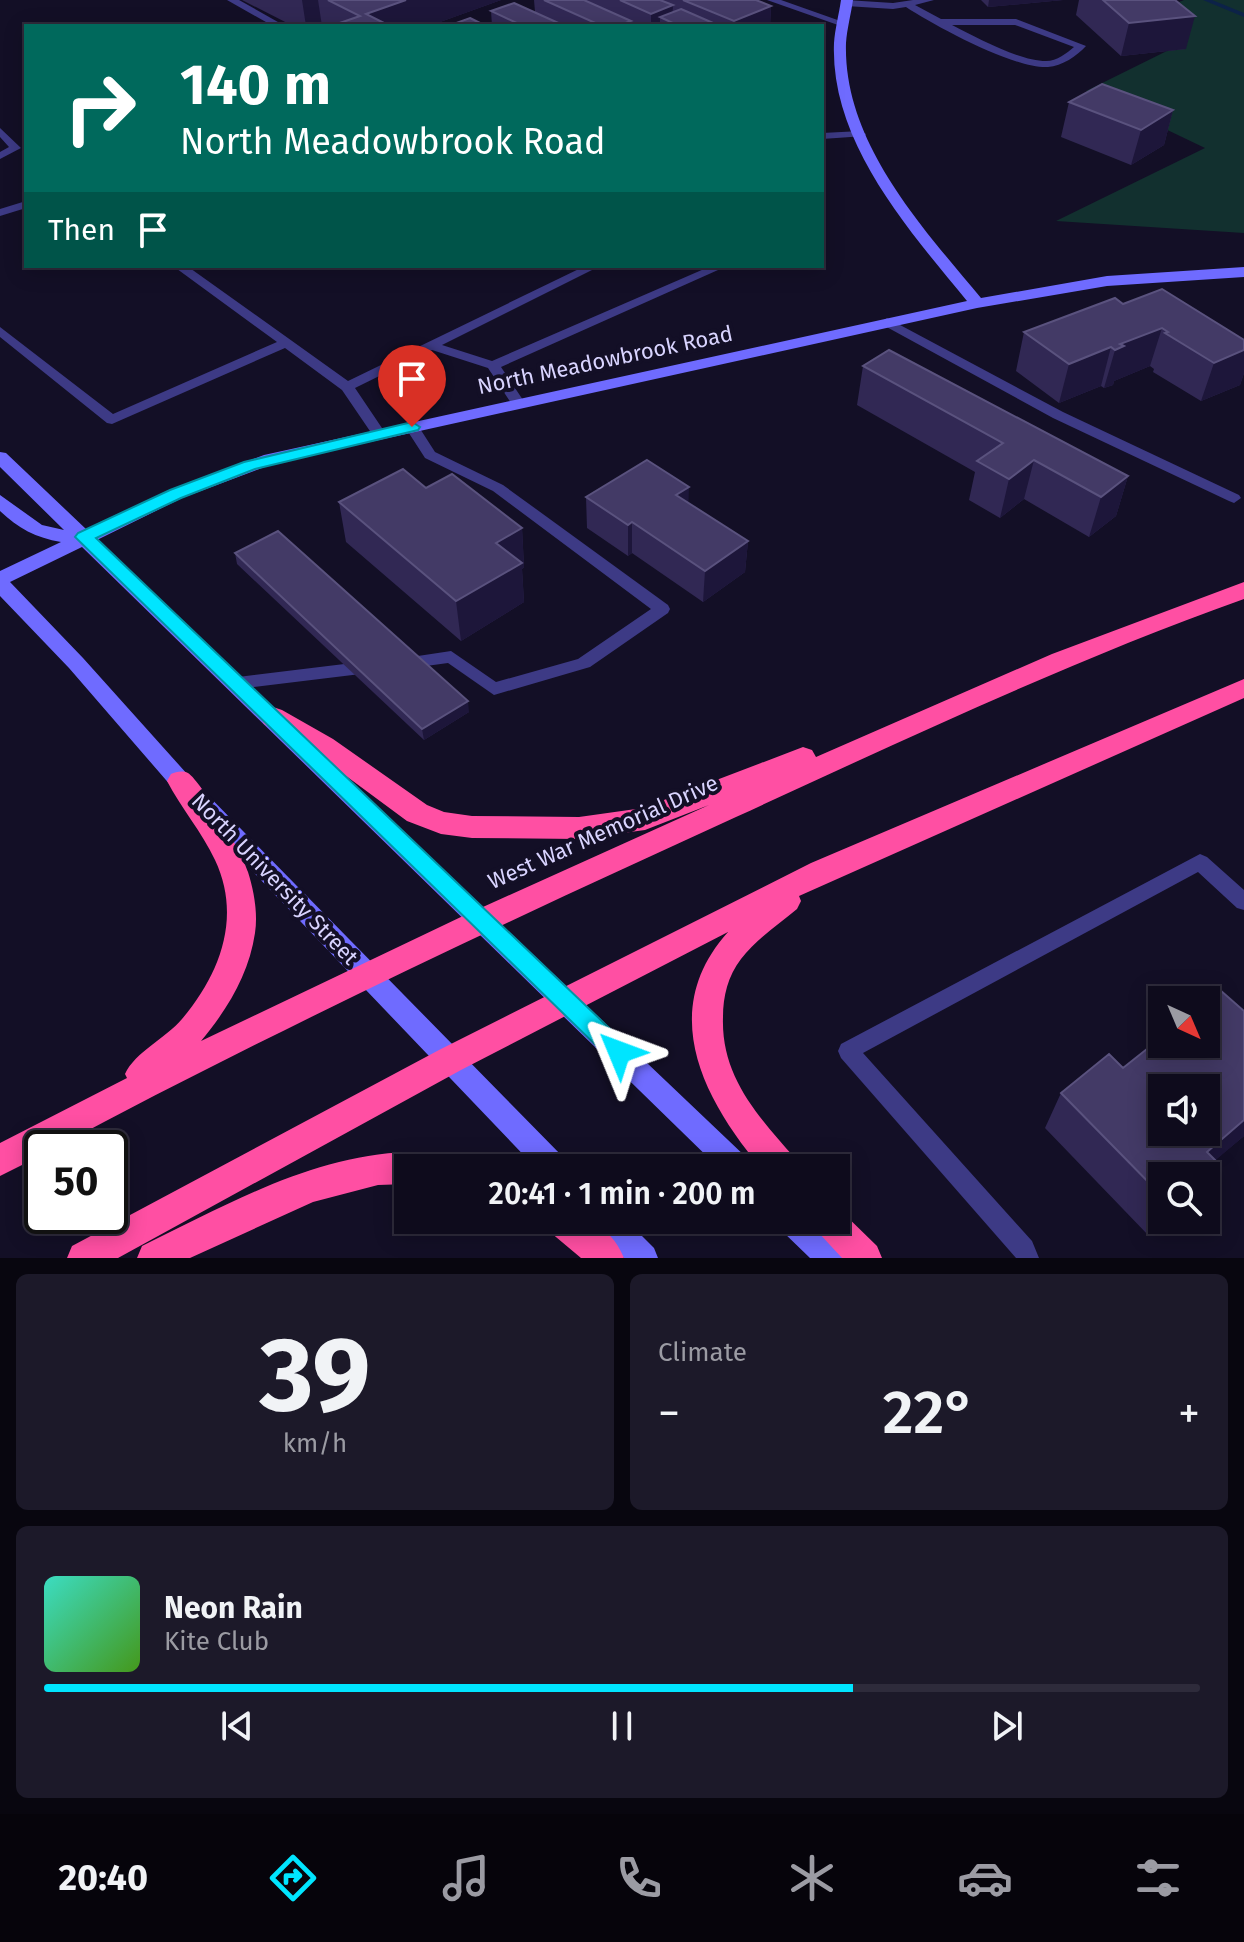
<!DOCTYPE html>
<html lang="en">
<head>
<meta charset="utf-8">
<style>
  body { margin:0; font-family:"Fira Sans",sans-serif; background:#1c1929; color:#f1f3f6; height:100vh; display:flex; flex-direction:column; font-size:30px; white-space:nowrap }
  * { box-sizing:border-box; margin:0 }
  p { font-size:26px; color:#9b9ba3 }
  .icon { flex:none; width:44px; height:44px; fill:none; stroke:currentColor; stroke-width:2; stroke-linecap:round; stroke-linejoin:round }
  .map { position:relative; height:1258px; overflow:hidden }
  .details { display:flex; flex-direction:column; gap:16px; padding:16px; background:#08060f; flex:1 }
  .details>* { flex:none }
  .banner { position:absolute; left:24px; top:24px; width:800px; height:244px; border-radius:0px; box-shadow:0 4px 20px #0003,0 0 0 2px #2e2b3b; background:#00695c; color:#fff; overflow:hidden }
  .needle { width:52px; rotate:136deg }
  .buttons { position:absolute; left:1148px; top:986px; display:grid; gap:16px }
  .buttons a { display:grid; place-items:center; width:72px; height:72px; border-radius:0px; background:#0e0b1c; box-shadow:0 4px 20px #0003,0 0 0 2px #2e2b3b; font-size:40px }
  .speed { position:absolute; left:24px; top:1130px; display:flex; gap:16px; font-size:40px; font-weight:700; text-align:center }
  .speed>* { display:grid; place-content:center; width:104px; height:104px; border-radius:50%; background:#0e0b1c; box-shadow:0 4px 20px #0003,0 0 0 2px #2e2b3b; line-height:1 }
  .speed .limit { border:4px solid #111; border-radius:12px; background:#fff; color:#111 }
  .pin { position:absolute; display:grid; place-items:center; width:68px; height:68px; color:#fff; margin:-82px -34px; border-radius:50% 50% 50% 0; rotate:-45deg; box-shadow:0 0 8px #0007 }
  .pin .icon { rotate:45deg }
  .me { position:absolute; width:88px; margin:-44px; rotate:314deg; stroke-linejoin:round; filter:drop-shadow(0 0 6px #0008) }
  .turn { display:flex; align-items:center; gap:28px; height:168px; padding:0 24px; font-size:36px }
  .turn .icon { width:104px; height:104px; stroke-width:2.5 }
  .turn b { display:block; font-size:56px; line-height:68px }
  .then { display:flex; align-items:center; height:76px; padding:0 24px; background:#0003; gap:16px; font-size:30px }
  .big { font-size:60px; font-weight:600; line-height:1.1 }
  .details .tile { flex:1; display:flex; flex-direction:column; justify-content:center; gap:12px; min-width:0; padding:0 28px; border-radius:12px; background:#1c1929 }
  .details .dial { align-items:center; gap:0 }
  .dial b { font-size:104px; line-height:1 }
  .song { display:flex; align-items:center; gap:24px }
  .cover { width:96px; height:96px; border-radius:12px; background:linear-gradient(135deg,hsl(170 70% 55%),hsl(100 70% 35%)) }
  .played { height:8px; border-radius:4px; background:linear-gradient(90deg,#00e5ff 70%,#2e2b3b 70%) }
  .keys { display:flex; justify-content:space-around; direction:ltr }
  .heat { display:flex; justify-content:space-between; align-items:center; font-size:44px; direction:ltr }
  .details .tiles { flex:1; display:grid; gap:16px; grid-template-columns:1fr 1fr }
  .tile:last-child { grid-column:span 2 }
  .trip { position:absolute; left:394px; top:1154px; width:456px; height:80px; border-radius:0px; background:#0e0b1c; box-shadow:0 4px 20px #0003,0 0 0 2px #2e2b3b; font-weight:600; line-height:80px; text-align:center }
  .menu { display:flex; height:128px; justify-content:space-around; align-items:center; background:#06040b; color:#9b9ba3 }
  .menu .icon { width:56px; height:56px }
  .menu .current { color:#00e5ff }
  .menu b { font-size:36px; color:#f1f3f6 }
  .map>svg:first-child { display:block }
  .green { fill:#12302f }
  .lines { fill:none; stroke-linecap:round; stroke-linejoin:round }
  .stream { fill:#0c2248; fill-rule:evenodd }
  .lane { fill:#3d3a85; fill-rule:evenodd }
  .secondary { fill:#6f6bff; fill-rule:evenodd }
  .highway { fill:#ff4fa3; fill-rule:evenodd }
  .wall { fill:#312854 }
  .shaded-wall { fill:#1d163a }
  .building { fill:#433a66; stroke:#5a527e; stroke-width:2; fill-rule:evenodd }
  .route { fill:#00e5ff; stroke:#0095a6; stroke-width:2 }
  .labels { text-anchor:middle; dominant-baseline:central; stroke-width:8; stroke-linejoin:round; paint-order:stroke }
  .street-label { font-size:22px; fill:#d9d4ff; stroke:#130f26 }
</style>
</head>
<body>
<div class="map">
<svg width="1244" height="1258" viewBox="0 0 1244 1258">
  <rect width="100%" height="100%" fill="#130f26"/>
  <path class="green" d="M 1184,0 L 1244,0 L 1244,233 L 1056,221 L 1205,148 L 1086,91 L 1181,44 L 1167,7 Z"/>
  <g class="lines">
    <path class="stream" d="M 1203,0 L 1212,0 L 1244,13 L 1244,17 Z"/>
    <path class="lane" d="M 227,0 L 239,0 L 285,26 L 273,26 Z
      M 767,0 L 781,0 L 846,23 L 838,25 Z
      M 913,0 L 934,0 L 915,5 L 941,19 L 1016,19 L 1086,46 C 1077,56 1062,66 1048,67 C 1014,69 935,26 906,7 L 893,9 L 846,6 L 841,3 L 846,0 L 893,3 ZM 952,25 L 1015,25 L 1074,47 C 1067,53 1057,61 1046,61 C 1019,61 976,37 952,25 Z
      M 0,128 L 21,148 L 0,159 L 0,152 L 9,147 L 0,137 Z
      M 861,131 L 866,134 L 865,136 L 822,139 L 822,133 Z
      M 26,201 L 26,208 L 0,216 L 0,209 Z
      M 173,266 L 187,266 L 348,381 L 585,266 L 600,266 L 442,345 L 492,361 L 711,266 L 727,266 L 501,367 L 525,403 L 523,406 L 513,406 L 488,368 L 432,350 L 355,388 L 386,434 L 379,438 L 374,437 L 342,390 L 285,348 L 112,424 L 107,423 L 0,337 L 0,327 L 113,414 L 277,342 Z
      M 887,318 L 1063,412 L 1239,495 L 1241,498 L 1234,503 L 1229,501 L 1053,418 L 883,325 L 881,322 Z
      M 412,423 L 417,424 L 435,452 L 503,485 L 668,605 L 670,609 L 668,613 L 590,667 L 494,695 L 448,663 L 404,669 L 398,667 L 396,663 L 398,659 L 451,651 L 496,682 L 578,659 L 651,609 L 493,491 L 425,458 L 405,427 Z
      M 369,661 L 377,667 L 369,673 L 238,689 L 232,687 L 230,683 L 232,679 L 238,677 Z
      M 1200,854 L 1207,857 L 1244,890 L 1244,910 L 1237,908 L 1198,872 L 863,1053 L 1032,1241 L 1039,1258 L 1016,1258 L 841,1058 L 838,1051 L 841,1044 Z"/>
    <path class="secondary" d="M 841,0 L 853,0 C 851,14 847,29 846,43 C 843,142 922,227 981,298 L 1107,276 L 1244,267 L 1244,277 L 1107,286 L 977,308 L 275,463 L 182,498 L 97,540 L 748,1159 L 752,1168 L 719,1168 L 82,547 L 10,582 L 83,658 L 188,775 L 565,1159 L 569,1168 L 536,1168 L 172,787 L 69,668 L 0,596 L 0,571 L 61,542 C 36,538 18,528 0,511 L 0,495 L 42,525 L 64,530 L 0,467 L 0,452 L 6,453 L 87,530 L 170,490 L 264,455 L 967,301 C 908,229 830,142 834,43 C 835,29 839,14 841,0 Z
      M 592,1220 L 626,1220 L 654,1248 L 658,1258 L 624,1258 L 596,1230 Z
      M 777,1220 L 811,1220 L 840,1248 L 844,1258 L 810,1258 L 781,1230 Z"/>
    <path class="highway" d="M 1244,582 L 1244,599 C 1070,661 904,740 736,817 C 506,922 278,1029 55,1148 L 42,1148 L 42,1155 L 0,1176 L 0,1143 L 127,1078 L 125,1074 C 135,1052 166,1038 182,1019 C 220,974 242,917 215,860 C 202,832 181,808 167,781 L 171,774 C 176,772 182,770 188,773 C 202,782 243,855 248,872 C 254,891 258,913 255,933 C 249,974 227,1010 201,1041 L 463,916 L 709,805 L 645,830 L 579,839 L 472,838 L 441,834 L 407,821 L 315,753 L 264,724 L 260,717 L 264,710 L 273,707 L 282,710 L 333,739 L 427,805 L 444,812 L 472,816 L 579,817 L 643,808 L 803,747 L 812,750 L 816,757 L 1052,654 Z
      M 1244,679 L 1244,698 L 799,896 L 801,901 L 797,909 C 778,925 756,939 741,959 C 728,976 723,996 723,1017 C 721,1076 757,1115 794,1157 L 798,1168 L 761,1168 C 703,1099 657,1011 728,932 L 461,1070 L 118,1258 L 67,1258 L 72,1246 L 439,1050 L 811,863 Z
      M 408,1152 L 420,1157 L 424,1168 L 408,1168 L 408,1184 L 378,1185 L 313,1202 L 190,1258 L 137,1258 L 142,1246 C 226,1205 313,1155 408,1152 Z
      M 836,1206 L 877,1246 L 882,1258 L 842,1258 L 818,1232 L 813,1220 L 836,1220 Z
      M 545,1220 C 581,1220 608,1219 624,1258 L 581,1258 L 550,1232 Z"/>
  </g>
  <path class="wall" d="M 242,0 L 501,0 L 429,26 L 293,26 Z
    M 534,0 L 756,0 L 771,6 L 770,26 L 492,26 L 491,11 L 535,12 Z
    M 981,0 L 1063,0 L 988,7 Z
    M 1079,0 L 1175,0 L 1186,49 L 1121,56 L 1076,15 Z
    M 1069,102 L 1173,110 L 1164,145 L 1131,165 L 1061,137 Z
    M 1123,304 L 1244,340 L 1244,373 L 1240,385 L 1201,401 L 1153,372 L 1154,369 L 1150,366 L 1114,381 L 1113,385 L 1104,388 L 1101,386 L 1059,403 L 1016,371 L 1024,332 Z
    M 863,366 L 1128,476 L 1116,516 L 1089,537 L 1024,499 L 1000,518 L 969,500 L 975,472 L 857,405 Z
    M 426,488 L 522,528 L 524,567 L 522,569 L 524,602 L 461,641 L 346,542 L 339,502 Z
    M 586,497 L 688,503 L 748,541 L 745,572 L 703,602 L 632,553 L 628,556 L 587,528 Z
    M 235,553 L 469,712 L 424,740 L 237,564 Z
    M 1244,1011 L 1244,1136 L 1215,1160 L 1162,1176 L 1162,1220 L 1149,1236 L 1045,1128 L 1061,1093 L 1123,1068 Z"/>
  <path class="shaded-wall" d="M 302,0 L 318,0 L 322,26 L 306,26 Z
    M 406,0 L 501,0 L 429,26 L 367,26 L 366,14 Z
    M 989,0 L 1063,0 L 988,7 Z
    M 673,5 L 672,23 L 660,17 L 660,26 L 651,26 L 651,14 Z
    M 771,6 L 770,26 L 733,26 L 734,21 Z
    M 1195,16 L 1186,49 L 1121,56 L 1129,23 Z
    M 631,21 L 631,26 L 617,26 Z
    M 1173,110 L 1164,145 L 1131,165 L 1141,130 Z
    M 227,266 L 238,266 L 228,270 Z
    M 1162,328 L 1150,366 L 1114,381 L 1113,385 L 1104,388 L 1115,350 L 1120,344 Z
    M 1111,347 L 1101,386 L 1059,403 L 1069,364 Z
    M 1244,350 L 1244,373 L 1240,385 L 1201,401 L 1214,363 Z
    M 1034,460 L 1024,499 L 1000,518 L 1009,479 Z
    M 1128,476 L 1116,516 L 1089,537 L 1101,497 Z
    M 689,487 L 688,518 L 676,495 Z
    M 632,522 L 632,553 L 628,556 L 628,525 Z
    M 522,528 L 524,567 L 522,569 L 524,602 L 461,641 L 456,601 L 496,543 Z
    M 748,541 L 745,572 L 703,602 L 705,571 Z
    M 468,701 L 469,712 L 424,740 L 422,729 Z
    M 1244,1120 L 1244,1136 L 1197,1176 L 1207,1152 Z
    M 1218,1163 L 1206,1181 L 1206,1176 L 1202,1176 Z
    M 1162,1215 L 1162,1220 L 1168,1220 L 1149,1236 Z"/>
  <path class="building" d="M 328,0 L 406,0 L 366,14 L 386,24 L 381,26 L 331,26 L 360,16 Z
    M 544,0 L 584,0 L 631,21 L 617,26 L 602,26 Z
    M 620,0 L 660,0 L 673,5 L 651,14 Z
    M 683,0 L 756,0 L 771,6 L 734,21 Z
    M 1103,0 L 1175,0 L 1195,16 L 1129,23 Z
    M 514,3 L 565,26 L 523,26 L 491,11 Z
    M 681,9 L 720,26 L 679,26 L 660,17 Z
    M 470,18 L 486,26 L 448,26 Z
    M 1102,84 L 1173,110 L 1141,130 L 1069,102 Z
    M 1162,289 L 1244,340 L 1244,350 L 1214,363 L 1165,333 L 1168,332 L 1162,328 L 1120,344 L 1124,346 L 1115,350 L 1111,347 L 1069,364 L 1024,332 L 1115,298 L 1123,304 Z
    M 889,350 L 1128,476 L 1101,497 L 1034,460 L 1009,479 L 977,461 L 1003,443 L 863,366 Z
    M 647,460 L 689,487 L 676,495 L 748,541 L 705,571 L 632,522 L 628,525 L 586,497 Z
    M 403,469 L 426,488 L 452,474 L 522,528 L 496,543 L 522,563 L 456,601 L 339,502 Z
    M 278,531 L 468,701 L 422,729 L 235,553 Z
    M 1220,990 L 1244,1011 L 1244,1120 L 1207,1152 L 1218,1163 L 1202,1176 L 1162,1176 L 1162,1196 L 1061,1093 L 1109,1054 L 1123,1068 L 1162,1037 L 1162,1044 L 1206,1044 L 1206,1002 ZM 1162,1088 L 1206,1088 L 1206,1132 L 1162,1132 Z"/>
  <path class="route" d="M 412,422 L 420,427 L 418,430 L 255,469 L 181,498 L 96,538 L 627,1045 L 631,1052 L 627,1060 L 619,1063 L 611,1060 L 75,537 L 78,533 L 170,490 L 244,462 Z"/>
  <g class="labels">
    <g class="street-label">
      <text transform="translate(605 360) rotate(-12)">North Meadowbrook Road</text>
      <text transform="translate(603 832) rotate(-24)">West War Memorial Drive</text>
      <text transform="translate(275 879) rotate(46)">North University Street</text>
    </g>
  </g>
</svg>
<div class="buttons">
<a><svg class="needle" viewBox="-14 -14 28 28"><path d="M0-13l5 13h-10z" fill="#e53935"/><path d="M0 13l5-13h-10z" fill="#9b9ba3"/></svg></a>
<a><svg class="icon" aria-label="sound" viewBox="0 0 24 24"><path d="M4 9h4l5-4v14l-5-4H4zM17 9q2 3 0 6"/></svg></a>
<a><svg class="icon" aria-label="search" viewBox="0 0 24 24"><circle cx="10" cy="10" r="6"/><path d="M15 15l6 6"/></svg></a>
</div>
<div class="speed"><div class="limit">50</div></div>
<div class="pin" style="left:412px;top:427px;background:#d93025"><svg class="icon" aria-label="arrive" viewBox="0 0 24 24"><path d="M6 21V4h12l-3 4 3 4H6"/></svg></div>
<svg class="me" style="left:619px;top:1052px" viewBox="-20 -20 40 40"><path d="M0-17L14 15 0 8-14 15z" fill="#00e5ff" stroke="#fff" stroke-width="4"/></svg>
<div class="trip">20:41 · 1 min · 200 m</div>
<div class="banner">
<div class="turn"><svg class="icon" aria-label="right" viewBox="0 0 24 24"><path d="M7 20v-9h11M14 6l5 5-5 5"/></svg><div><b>140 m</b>North Meadowbrook Road</div></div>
<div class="then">Then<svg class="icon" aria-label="arrive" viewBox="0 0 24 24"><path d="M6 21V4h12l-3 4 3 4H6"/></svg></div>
</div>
</div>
<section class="details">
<div class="tiles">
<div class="tile dial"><b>39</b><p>km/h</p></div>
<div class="tile"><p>Climate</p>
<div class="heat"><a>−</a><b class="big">22°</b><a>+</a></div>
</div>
<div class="tile">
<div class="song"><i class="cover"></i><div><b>Neon Rain</b><p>Kite Club</p></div></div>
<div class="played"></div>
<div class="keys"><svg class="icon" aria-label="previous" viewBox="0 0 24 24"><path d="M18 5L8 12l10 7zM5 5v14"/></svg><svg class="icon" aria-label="pause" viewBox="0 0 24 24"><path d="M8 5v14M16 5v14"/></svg><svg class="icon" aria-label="next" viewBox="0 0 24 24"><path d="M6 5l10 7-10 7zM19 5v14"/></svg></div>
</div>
</div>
</section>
<nav class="menu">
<b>20:40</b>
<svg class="icon current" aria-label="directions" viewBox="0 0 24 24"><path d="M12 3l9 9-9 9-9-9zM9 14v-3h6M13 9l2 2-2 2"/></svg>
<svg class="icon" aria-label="music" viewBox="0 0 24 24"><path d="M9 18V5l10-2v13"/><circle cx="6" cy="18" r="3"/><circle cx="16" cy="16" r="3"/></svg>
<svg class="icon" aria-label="phone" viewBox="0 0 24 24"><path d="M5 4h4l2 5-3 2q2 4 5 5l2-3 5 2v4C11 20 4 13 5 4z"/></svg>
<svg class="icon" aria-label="climate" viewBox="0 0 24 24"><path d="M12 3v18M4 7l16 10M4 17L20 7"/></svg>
<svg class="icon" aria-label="car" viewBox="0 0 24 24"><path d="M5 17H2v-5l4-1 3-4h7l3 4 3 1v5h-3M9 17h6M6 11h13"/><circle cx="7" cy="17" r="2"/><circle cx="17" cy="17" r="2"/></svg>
<svg class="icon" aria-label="filters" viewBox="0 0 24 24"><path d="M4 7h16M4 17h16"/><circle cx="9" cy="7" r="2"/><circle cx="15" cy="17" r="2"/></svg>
</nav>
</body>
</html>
